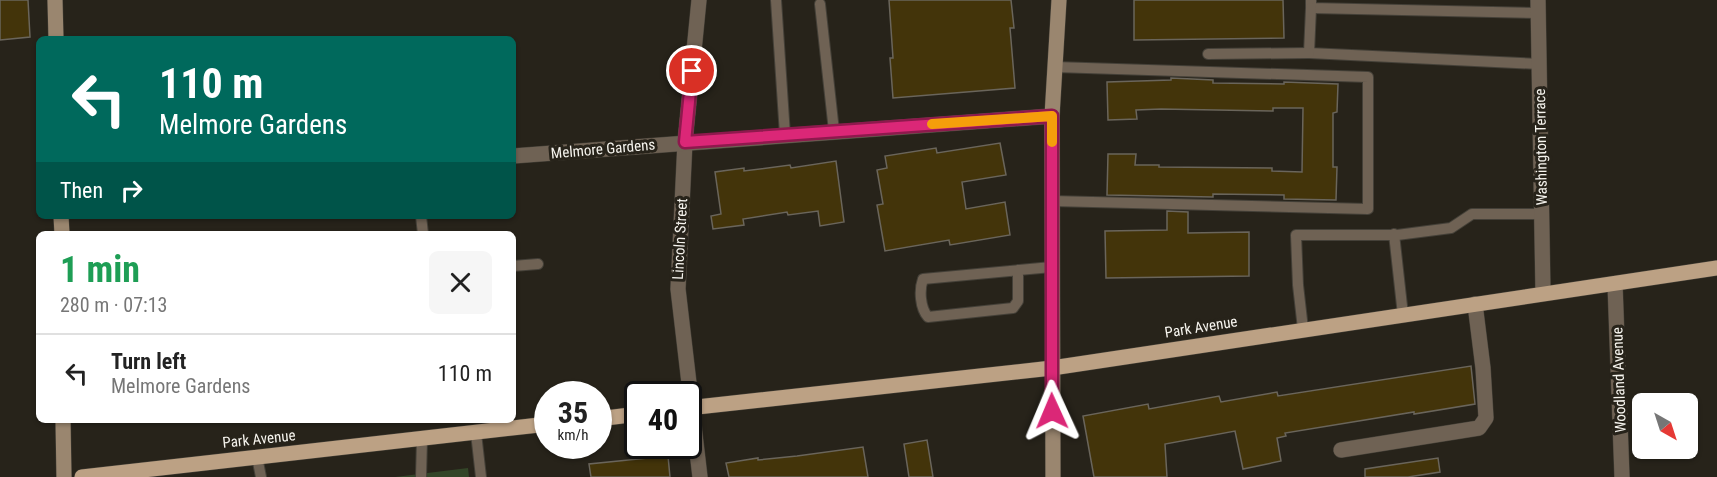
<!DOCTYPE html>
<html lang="en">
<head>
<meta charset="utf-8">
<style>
  :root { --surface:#fff; --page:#f6f6f6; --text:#222; --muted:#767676; --line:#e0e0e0 }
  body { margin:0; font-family:"Roboto Condensed",sans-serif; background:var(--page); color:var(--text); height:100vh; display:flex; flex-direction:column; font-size:22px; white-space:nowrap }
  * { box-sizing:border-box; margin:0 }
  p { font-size:20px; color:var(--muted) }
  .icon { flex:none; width:33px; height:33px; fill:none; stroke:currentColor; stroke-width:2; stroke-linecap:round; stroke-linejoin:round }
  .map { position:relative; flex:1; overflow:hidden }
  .sheet { position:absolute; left:36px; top:231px; width:480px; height:192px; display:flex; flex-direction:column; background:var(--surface); border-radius:9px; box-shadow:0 2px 4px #0004 }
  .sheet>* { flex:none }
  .guide { position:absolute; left:36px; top:36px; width:480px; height:183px; border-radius:9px; box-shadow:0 2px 4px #0004; background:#00695c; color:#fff; overflow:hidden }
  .needle { width:39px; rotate:141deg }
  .controls { position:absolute; left:1632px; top:393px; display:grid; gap:12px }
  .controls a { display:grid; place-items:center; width:66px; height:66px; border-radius:9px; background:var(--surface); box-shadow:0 2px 4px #0004; font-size:30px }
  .speed { position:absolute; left:534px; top:381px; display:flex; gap:12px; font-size:30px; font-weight:700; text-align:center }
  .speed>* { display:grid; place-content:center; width:78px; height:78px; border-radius:50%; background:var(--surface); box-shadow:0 2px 4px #0004; line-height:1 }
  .speed small { font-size:15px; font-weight:400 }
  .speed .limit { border:3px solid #111; border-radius:9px; background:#fff; color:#111 }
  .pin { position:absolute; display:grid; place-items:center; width:51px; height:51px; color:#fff; margin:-26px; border:3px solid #fff; border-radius:50%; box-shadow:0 2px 6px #0007 }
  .me { position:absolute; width:66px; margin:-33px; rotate:359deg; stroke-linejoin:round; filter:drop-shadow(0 0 4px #0008) }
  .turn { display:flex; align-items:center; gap:21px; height:126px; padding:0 24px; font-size:27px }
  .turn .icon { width:78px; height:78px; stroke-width:2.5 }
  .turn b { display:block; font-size:42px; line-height:51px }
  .then { display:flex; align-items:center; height:57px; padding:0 24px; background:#0003; gap:12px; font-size:22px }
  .round { display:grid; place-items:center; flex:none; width:63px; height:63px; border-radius:9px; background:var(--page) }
  .head { display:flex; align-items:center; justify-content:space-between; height:102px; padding:0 24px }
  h1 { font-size:36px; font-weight:700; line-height:45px; color:#1e9e55 }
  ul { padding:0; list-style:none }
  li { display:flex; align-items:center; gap:18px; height:78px; padding:0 24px; border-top:2px solid var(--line) }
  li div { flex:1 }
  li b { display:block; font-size:22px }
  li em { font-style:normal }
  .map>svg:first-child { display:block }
  .green { fill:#334528 }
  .building { fill:#43340a; stroke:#6a655b; stroke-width:1.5 }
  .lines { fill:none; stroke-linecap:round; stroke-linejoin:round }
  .lane-casing { stroke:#444038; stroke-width:12 }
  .street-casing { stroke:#444038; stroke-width:16 }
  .secondary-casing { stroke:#444038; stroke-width:16 }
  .primary-casing { stroke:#444038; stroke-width:16 }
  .lane { stroke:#6f6254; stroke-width:10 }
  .street { stroke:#6f6254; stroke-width:15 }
  .secondary { stroke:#9a866f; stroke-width:15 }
  .primary { stroke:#bca184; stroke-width:15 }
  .route-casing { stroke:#8e194d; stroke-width:15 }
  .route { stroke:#db2777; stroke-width:10 }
  .slow { stroke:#f59e0b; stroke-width:10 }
  .labels { text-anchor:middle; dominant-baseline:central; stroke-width:6; stroke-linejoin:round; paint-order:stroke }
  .street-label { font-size:15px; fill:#f6f4ee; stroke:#27231a }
</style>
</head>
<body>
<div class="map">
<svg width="1717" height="477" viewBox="0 0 1717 477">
  <rect width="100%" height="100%" fill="#27231a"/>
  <path class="green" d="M468,468L469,477H395Z"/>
  <g class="building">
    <path d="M0,0H28L30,37L0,40Z"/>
    <path d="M889,0H1011L1014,28H1010L1015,88L893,98L890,58H893Z"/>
    <path d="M1134,0H1283L1284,38L1134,40Z"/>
    <path d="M1171,78L1213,80V83L1284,84V82L1338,84L1337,112L1333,113V167H1337L1336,200L1284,199V195L1213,194V197L1107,195L1108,154H1136L1135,165H1159V167L1272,168V171L1302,172L1303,108H1273V111L1161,109L1136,110L1137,119L1108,120L1107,82L1171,80Z"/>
    <path d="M1000,143L1006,175L962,182L966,209L1005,202L1010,235L950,245L949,240L885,251L877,205L883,204L877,170L887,168L885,156L936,148L937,153Z"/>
    <path d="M836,161L844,222L820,226L818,211L788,215L787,212L743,219L744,225L713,229L711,216L721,214L715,172L744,168V171L790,165L791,168Z"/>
    <path d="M1167,211L1188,212V233L1249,232V276L1106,278L1105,231L1167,230Z"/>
    <path d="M1471,366L1475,404L1414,414V412L1285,433L1286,436L1277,438L1281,461L1243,469L1235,431L1165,444L1167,477H1094L1083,416L1148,404L1149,409L1219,396L1221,402L1277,392L1278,396Z"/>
    <path d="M927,440L933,477H909L904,444Z"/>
    <path d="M863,447L868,477H729L726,463L758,458V460L797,456Z"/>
    <path d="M668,456L670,477H591L589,464Z"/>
    <path d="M1438,458L1440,472L1408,477H1365V469Z"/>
  </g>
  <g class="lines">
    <g class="lane-casing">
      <g id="lane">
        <path d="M776,0L785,135"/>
        <path d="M1311,0V8L1538,13"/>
        <path d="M820,4L834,131"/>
        <path d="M1311,8L1309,53L1539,64"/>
        <path d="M1208,54L1309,53"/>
        <path d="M1052,201L1368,209V77L1055,67"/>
        <path d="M421,216L423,234"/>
        <path d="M1394,234L1403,315"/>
        <path d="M513,266L538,264"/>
        <path d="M1018,270V301L1013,308L928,317C920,308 919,290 923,279L1052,267"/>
        <path d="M1303,329L1298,285L1296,235H1397L1451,228L1472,214H1542"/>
        <path d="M476,433L481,477"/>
        <path d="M257,457L261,477"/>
        <path d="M421,477L422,439"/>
      </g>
    </g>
    <g class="street-casing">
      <g id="street">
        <path d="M699,0L685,142L678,289L700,477"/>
        <path d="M1538,0L1543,293"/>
        <path d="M513,156L1052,116"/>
        <path d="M1615,284L1622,477"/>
        <path d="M1341,450L1479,428L1486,418L1483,368L1475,304"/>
      </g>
    </g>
    <g class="secondary-casing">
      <g id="secondary">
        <path d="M55,0L56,39"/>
        <path d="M61,216L62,234"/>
        <path d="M63,420L64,477"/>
        <path d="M1053,477L1052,116L1059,0"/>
      </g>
    </g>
    <g class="primary-casing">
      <g id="primary">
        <path d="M688,408L1052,368L1717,268"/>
        <path d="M598,419L638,414"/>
        <path d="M82,477L548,424"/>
      </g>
    </g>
    <use href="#lane" class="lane"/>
    <use href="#street" class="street"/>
    <use href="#secondary" class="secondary"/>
    <use href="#primary" class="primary"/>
  </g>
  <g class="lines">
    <g class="route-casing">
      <path id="route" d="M692,71L685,142L1052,116V411"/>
    </g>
    <use href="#route" class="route"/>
    <path class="slow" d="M932,124L1052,116V142"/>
  </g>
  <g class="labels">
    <g class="street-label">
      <text transform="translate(1541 147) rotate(-91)">Washington Terrace</text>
      <text transform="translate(603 149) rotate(-5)">Melmore Gardens</text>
      <text transform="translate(680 239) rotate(-87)">Lincoln Street</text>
      <text transform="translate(1201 327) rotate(-9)">Park Avenue</text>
      <text transform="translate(1619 380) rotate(-92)">Woodland Avenue</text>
      <text transform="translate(259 439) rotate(-6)">Park Avenue</text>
    </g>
  </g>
</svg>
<div class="controls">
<a><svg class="needle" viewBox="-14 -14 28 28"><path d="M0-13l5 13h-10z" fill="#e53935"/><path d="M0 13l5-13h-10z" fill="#767676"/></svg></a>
</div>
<div class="speed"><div>35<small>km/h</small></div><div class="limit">40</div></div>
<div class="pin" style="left:692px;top:71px;background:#d93025"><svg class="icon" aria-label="arrive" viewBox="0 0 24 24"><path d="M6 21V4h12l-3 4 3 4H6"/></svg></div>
<svg class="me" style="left:1052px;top:411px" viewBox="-20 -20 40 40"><path d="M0-17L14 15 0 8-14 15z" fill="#db2777" stroke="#fff" stroke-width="4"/></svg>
<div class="guide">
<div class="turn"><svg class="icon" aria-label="left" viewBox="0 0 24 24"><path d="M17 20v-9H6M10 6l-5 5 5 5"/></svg><div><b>110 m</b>Melmore Gardens</div></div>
<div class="then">Then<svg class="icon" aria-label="right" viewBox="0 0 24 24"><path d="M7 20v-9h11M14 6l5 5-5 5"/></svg></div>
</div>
<section class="sheet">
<div class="head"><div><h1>1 min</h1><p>280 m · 07:13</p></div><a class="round"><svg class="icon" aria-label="close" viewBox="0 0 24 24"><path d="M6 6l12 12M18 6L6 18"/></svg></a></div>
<ul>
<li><svg class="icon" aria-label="left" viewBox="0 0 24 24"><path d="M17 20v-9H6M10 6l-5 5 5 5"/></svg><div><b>Turn left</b><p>Melmore Gardens</p></div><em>110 m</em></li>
</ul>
</section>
</div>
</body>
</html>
